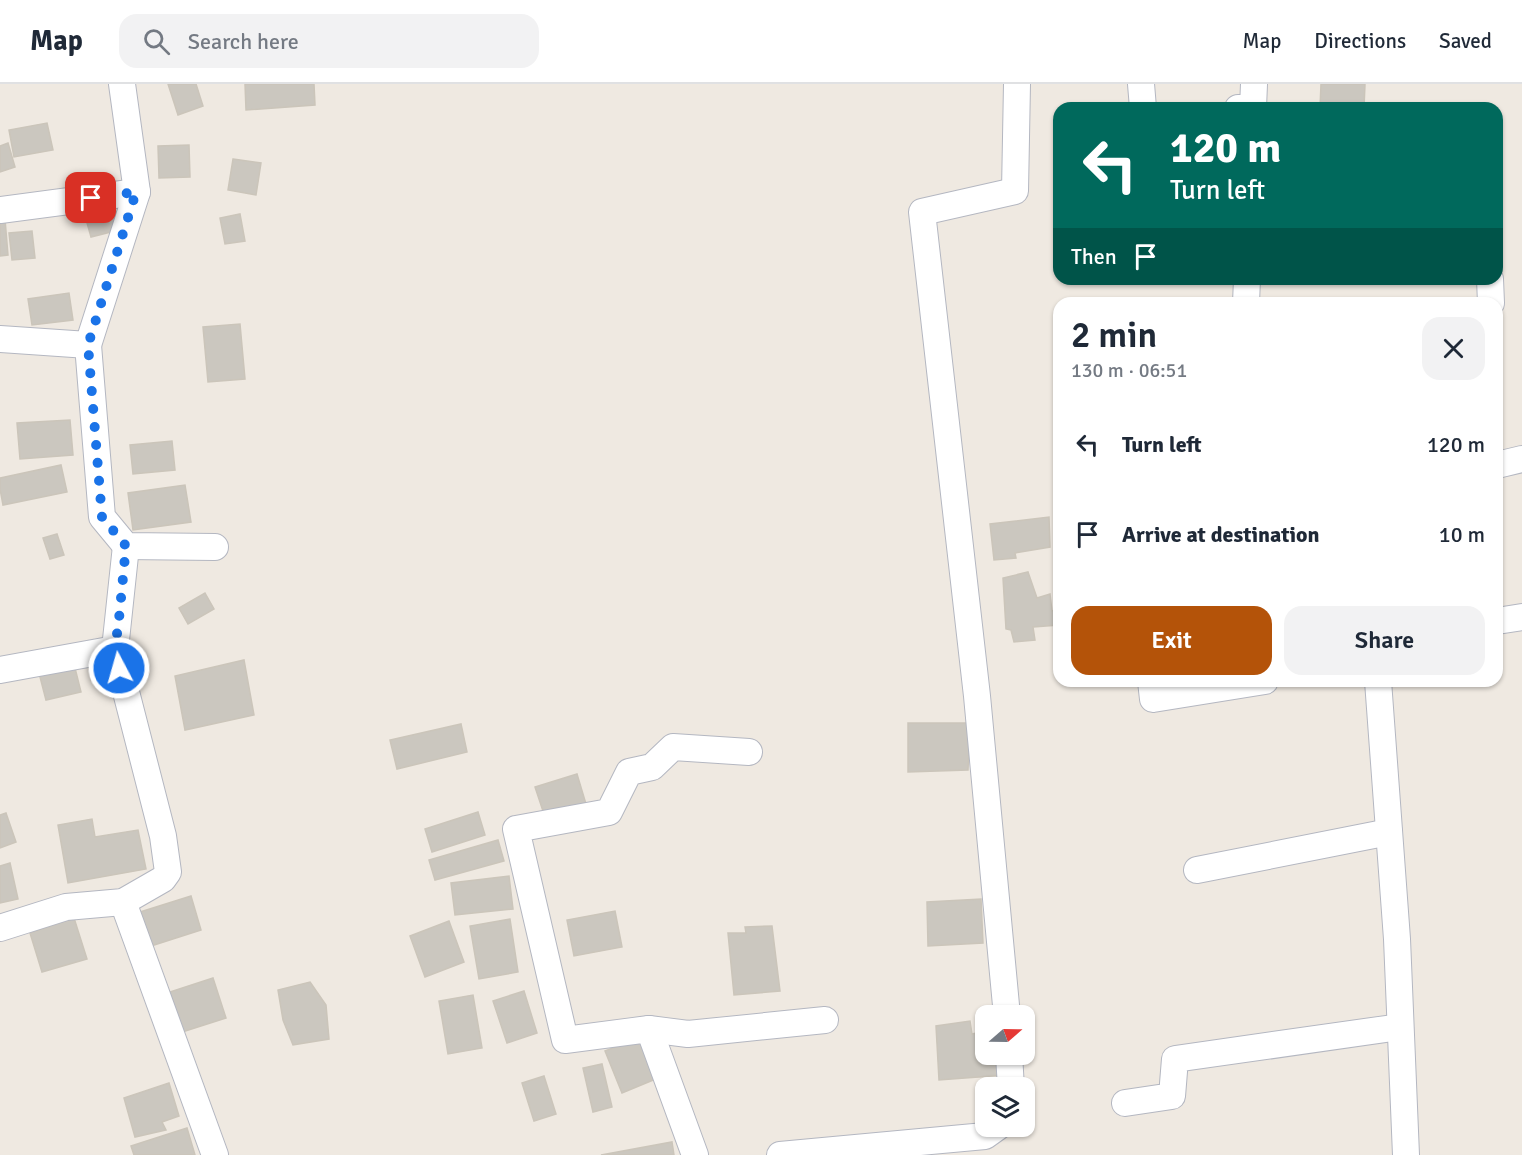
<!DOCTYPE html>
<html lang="en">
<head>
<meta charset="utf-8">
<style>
  :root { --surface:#fff; --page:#f2f2f3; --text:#1f2937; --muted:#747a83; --line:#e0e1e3; --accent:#b45309 }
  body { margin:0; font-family:Signika,sans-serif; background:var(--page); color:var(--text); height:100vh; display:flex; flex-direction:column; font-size:22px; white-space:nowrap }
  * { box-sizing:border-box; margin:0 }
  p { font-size:20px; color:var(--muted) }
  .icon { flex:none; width:33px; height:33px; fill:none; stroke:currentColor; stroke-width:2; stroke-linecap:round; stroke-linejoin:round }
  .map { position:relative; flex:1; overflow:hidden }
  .details { position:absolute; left:1053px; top:213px; width:450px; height:390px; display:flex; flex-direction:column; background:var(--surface); border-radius:18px; box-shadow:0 2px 4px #0004 }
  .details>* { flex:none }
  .banner { position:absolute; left:1053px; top:18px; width:450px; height:183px; border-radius:18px; box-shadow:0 2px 4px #0004; background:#00695c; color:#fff; overflow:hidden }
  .needle { width:39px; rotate:70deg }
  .tools { position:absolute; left:975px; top:921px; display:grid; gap:12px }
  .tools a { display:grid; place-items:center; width:60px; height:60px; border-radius:12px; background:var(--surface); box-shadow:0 2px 4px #0004; font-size:30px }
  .pin { position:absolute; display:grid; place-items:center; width:51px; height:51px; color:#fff; margin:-26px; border-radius:12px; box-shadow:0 3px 9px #0006 }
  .me { position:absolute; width:66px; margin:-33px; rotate:354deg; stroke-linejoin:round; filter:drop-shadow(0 0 4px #0008) }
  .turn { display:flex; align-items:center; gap:21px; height:126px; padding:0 18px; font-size:27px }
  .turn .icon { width:78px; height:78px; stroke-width:2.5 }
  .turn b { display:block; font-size:42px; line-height:51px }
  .then { display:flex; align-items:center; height:57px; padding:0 18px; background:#0003; gap:12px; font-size:22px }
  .round { display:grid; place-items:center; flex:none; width:63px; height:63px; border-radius:18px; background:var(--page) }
  .summary { display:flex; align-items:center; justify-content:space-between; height:102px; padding:0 18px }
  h1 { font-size:36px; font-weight:600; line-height:45px }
  .action { display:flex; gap:12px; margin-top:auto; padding:12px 18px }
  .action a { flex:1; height:69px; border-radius:18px; background:var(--accent); color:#fff; font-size:24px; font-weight:600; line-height:69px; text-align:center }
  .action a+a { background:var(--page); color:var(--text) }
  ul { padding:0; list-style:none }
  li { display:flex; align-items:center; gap:18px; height:90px; padding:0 18px }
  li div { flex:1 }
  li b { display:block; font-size:22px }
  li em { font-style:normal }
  header { display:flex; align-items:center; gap:36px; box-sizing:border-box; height:84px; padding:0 30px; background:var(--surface); border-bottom:2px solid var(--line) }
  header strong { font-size:28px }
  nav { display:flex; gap:33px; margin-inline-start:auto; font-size:21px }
  .search { width:420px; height:54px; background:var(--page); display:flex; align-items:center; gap:15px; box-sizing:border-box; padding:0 21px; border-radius:18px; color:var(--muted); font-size:22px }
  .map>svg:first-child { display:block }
  .building { fill:#cbc7bf; stroke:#cbc5ba; stroke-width:1.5 }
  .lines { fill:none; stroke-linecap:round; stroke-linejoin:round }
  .minor-casing { stroke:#b4b7c1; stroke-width:28 }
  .minor { stroke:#fff; stroke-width:26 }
  .route { stroke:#1a73e8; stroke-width:10; stroke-dasharray:0 18 }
</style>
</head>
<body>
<header>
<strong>Map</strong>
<div class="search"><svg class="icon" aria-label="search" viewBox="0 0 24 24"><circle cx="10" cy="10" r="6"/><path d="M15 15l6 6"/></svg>Search here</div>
<nav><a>Map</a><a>Directions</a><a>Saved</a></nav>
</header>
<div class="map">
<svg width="1522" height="1071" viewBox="0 0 1522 1071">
  <rect width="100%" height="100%" fill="#efe9e1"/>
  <g class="building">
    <path d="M168,0H196L203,22L178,31Z"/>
    <path d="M245,0H314L315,21L246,26Z"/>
    <path d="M1321,0H1365L1364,24H1320Z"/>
    <path d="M47,39L53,66L14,73L9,46Z"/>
    <path d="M8,59L15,83L0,88V62Z"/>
    <path d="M189,61L190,93L159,94L158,62Z"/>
    <path d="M233,75L261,79L256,111L228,106Z"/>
    <path d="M113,121L119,146L91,153L84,128Z"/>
    <path d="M240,130L245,157L225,160L220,134Z"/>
    <path d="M5,135L8,171L0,172V136Z"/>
    <path d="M32,147L35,174L12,176L9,149Z"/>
    <path d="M69,209L73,236L32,241L28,215Z"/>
    <path d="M240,240L245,295L208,298L203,243Z"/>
    <path d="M70,336L73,371L20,375L17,339Z"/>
    <path d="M172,357L175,386L133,390L130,361Z"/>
    <path d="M61,381L67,408L3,421L0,405V394Z"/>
    <path d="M185,401L191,438L133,446L128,409Z"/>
    <path d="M1049,433L1050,463L1015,469L1016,474L994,476L990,440Z"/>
    <path d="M57,450L64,471L50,475L43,454Z"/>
    <path d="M1028,488L1037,514L1050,510L1052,527L1059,526V541L1033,543L1035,556L1014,558L1011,546L1006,545L1003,494Z"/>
    <path d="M205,509L214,525L188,540L179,524Z"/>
    <path d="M244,576L254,631L185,646L175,592Z"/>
    <path d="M74,580L81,608L46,616L39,589Z"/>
    <path d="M908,639H970L968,686L908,688Z"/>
    <path d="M461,640L467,668L397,685L390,656Z"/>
    <path d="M577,690L586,720L545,733L535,703Z"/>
    <path d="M478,728L485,751L432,768L425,745Z"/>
    <path d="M6,729L16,758L0,764V731Z"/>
    <path d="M92,735L95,753L138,746L146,785L68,799L58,741Z"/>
    <path d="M498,756L504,777L435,796L429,776Z"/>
    <path d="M10,779L18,815L0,819V782Z"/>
    <path d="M509,792L513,825L455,831L451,799Z"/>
    <path d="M191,812L201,846L151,862L140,828Z"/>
    <path d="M981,815L983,859L928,862L927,818Z"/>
    <path d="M615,827L622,863L574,872L567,836Z"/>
    <path d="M74,834L87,875L42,888L30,849Z"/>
    <path d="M510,835L518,888L479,895L470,842Z"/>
    <path d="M449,837L464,878L425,893L410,852Z"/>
    <path d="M772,842L780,907L734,911L728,849H746L745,843Z"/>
    <path d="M213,894L226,934L179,949L167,909Z"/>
    <path d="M310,898L326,921L329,955L293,961L283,936L278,906Z"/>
    <path d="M524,907L537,949L507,959L493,917Z"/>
    <path d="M473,911L482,964L448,970L439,917Z"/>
    <path d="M970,937L972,950L986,947V970H1003L1005,991L939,996L936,942Z"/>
    <path d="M642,953L658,994L622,1009L605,967Z"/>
    <path d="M602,980L612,1023L593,1028L583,984Z"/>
    <path d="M544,992L556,1030L534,1037L522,999Z"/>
    <path d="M169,999L179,1032L162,1038L166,1046L135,1053L124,1014Z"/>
    <path d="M187,1044L195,1071H134L131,1062Z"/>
    <path d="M672,1058L674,1071H601Z"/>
  </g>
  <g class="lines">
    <g class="minor-casing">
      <g id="minor">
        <path d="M1141,0L1143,24"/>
        <path d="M1238,24H1253L1254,0"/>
        <path d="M0,126L137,108"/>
        <path d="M1490,195L1491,219"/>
        <path d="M1246,219L1247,195"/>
        <path d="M0,255L88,261L102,433L126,462L215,463"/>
        <path d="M88,261L137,108L122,0"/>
        <path d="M1497,381L1522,375"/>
        <path d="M1497,537L1522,533"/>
        <path d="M0,586L115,565"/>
        <path d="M1151,597L1153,615L1265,597"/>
        <path d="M1378,597L1397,855L1406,1071"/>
        <path d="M1197,786L1389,748"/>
        <path d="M123,818L215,1071"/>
        <path d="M0,844L66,823L123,818L163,795L168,788L163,752L115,565L126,462"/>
        <path d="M1007,932L977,612L922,128L1015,107L1017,0"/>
        <path d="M649,945L688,950L825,936"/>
        <path d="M1009,970L1011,1004"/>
        <path d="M1125,1019L1172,1012L1175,975L1400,943"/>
        <path d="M695,1071L649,945L565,956L516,745L609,728L629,688L652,683L673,663L749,668"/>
        <path d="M780,1071L985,1052L999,1042"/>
      </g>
    </g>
    <use href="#minor" class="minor"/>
  </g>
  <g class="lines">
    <path class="route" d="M91,114L136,108L88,261L102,433L126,462L119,535L115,565L119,584"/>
  </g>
</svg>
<div class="tools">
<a><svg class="needle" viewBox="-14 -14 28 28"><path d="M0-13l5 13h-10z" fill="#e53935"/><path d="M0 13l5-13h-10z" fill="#747a83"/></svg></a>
<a><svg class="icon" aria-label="layers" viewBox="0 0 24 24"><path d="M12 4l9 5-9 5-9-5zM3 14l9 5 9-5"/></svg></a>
</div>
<div class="pin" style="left:91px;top:114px;background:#d93025"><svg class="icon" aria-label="arrive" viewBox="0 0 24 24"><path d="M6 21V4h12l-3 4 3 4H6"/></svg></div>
<svg class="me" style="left:119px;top:584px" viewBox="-20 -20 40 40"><circle r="17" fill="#1a73e8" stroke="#fff" stroke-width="3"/><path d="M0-11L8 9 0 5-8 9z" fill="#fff"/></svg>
<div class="banner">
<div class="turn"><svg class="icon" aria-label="left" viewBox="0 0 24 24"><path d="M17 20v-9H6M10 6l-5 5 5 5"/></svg><div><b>120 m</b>Turn left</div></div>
<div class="then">Then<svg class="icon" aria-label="arrive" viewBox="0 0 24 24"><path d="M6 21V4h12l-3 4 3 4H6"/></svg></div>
</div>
<section class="details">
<div class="summary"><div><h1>2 min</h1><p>130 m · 06:51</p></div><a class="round"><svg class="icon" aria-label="close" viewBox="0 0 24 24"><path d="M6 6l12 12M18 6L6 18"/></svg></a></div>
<ul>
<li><svg class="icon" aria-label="left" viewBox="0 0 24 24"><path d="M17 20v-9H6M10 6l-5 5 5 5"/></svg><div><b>Turn left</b></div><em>120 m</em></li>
<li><svg class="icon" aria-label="arrive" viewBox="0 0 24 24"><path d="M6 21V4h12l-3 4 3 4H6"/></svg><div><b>Arrive at destination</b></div><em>10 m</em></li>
</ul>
<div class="action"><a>Exit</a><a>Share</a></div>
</section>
</div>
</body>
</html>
